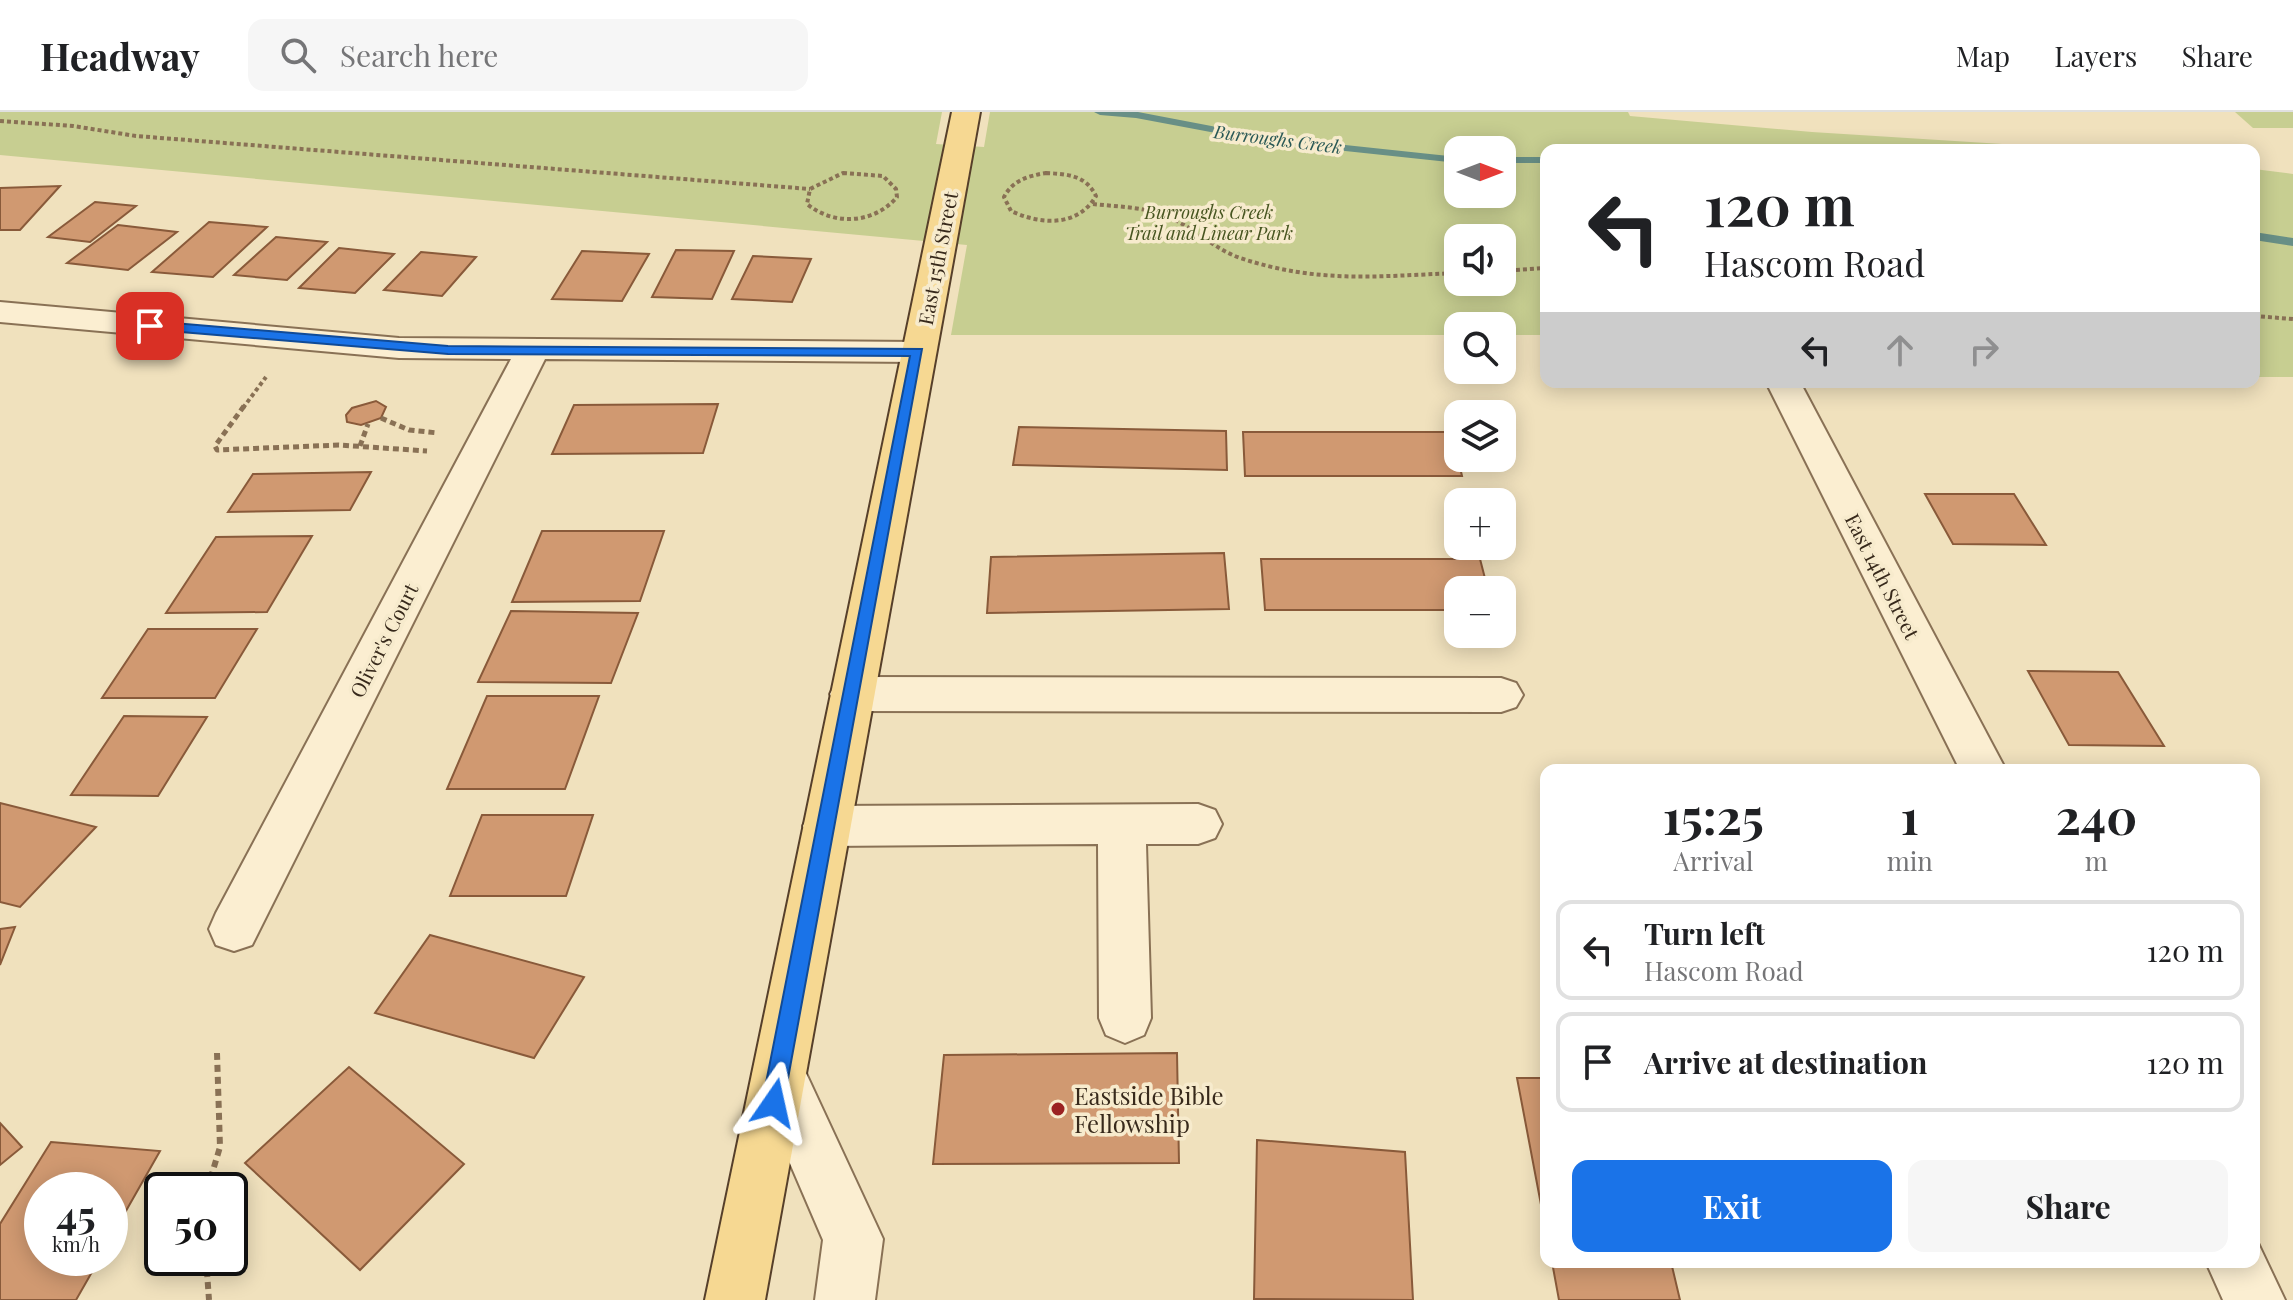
<!DOCTYPE html>
<html lang="en">
<head>
<meta charset="utf-8">
<style>
  :root { --surface:#fff; --page:#f6f6f6; --text:#202124; --muted:#757577; --line:#e0e0e0; --accent:#1a73e8 }
  body { margin:0; font-family:"Playfair Display",serif; background:var(--page); color:var(--text); height:100vh; display:flex; flex-direction:column; font-size:30px; white-space:nowrap }
  * { box-sizing:border-box; margin:0 }
  p { font-size:26px; color:var(--muted) }
  .icon { flex:none; width:44px; height:44px; fill:none; stroke:currentColor; stroke-width:2; stroke-linecap:round; stroke-linejoin:round }
  .map { position:relative; flex:1; overflow:hidden }
  .side { position:absolute; left:1540px; top:652px; width:720px; height:504px; display:flex; flex-direction:column; background:var(--surface); border-radius:16px; box-shadow:0 4px 20px #0003 }
  .side>* { flex:none }
  .top-card { position:absolute; left:1540px; top:32px; width:720px; height:244px; border-radius:16px; box-shadow:0 4px 20px #0003; background:#fff; color:var(--text); overflow:hidden }
  .needle { width:52px; rotate:90deg }
  .tools { position:absolute; left:1444px; top:24px; display:grid; gap:16px }
  .tools a { display:grid; place-items:center; width:72px; height:72px; border-radius:16px; background:var(--surface); box-shadow:0 4px 20px #0003; font-size:40px }
  .speed { position:absolute; left:24px; top:1060px; display:flex; gap:16px; font-size:40px; font-weight:700; text-align:center }
  .speed>* { display:grid; place-content:center; width:104px; height:104px; border-radius:50%; background:var(--surface); box-shadow:0 4px 20px #0003; line-height:1 }
  .speed small { font-size:20px; font-weight:400 }
  .speed .limit { border:4px solid #111; border-radius:12px; background:#fff; color:#111 }
  .pin { position:absolute; display:grid; place-items:center; width:68px; height:68px; color:#fff; margin:-34px; border-radius:16px; box-shadow:0 4px 12px #0006 }
  .me { position:absolute; width:88px; margin:-44px; rotate:11deg; stroke-linejoin:round; filter:drop-shadow(0 0 6px #0008) }
  .turn { display:flex; align-items:center; gap:28px; height:168px; padding:0 32px; font-size:36px }
  .turn .icon { width:104px; height:104px; stroke-width:2.5 }
  .turn b { display:block; font-size:56px; line-height:68px }
  .lanes { display:flex; align-items:center; height:76px; padding:0 32px; background:#0003; justify-content:center; gap:40px; direction:ltr }
  .lanes .off { opacity:.35 }
  .eta { display:flex; justify-content:space-evenly; align-items:center; height:136px; text-align:center }
  .eta b { font-size:48px; font-weight:700; line-height:56px }
  .action { display:flex; gap:16px; margin-top:auto; padding:16px 32px }
  .action a { flex:1; height:92px; border-radius:16px; background:var(--accent); color:#fff; font-size:32px; font-weight:700; line-height:92px; text-align:center }
  .action a+a { background:var(--page); color:var(--text) }
  ul { padding:0; list-style:none }
  li { display:flex; align-items:center; gap:24px; height:100px; margin:0 16px 12px; padding:0 16px; border:4px solid var(--line); border-radius:16px }
  li div { flex:1 }
  li b { display:block; font-size:30px }
  li em { font-style:normal }
  header { display:flex; align-items:center; gap:48px; box-sizing:border-box; height:112px; padding:0 40px; background:var(--surface); border-bottom:2px solid var(--line) }
  header strong { font-size:38px }
  nav { display:flex; gap:44px; margin-inline-start:auto; font-size:28px }
  .search { width:560px; height:72px; background:var(--page); display:flex; align-items:center; gap:20px; box-sizing:border-box; padding:0 28px; border-radius:16px; color:var(--muted); font-size:30px }
  .map>svg:first-child { display:block }
  .green { fill:#c7ce91; fill-rule:evenodd }
  .lines { fill:none; stroke-linecap:round; stroke-linejoin:round }
  .stream { fill:#688f86; fill-rule:evenodd }
  .building { fill:#d09971; stroke:#895a3a; stroke-width:2 }
  .minor-casing { stroke:#897155; stroke-width:4 }
  .major-casing { stroke:#563f2a; stroke-width:4 }
  .path-far2 { stroke:#897155; stroke-width:4; stroke-dasharray:4 3; stroke-linecap:butt }
  .path-far1 { stroke:#897155; stroke-width:5; stroke-dasharray:6 4; stroke-linecap:butt }
  .path { stroke:#897155; stroke-width:6; stroke-dasharray:7 5; stroke-linecap:butt }
  .minor { fill:#fbeed1; fill-rule:evenodd }
  .major { fill:#f6d892; fill-rule:evenodd }
  .route { fill:#1a73e8; stroke:#114b97; stroke-width:2 }
  .poi-dot { fill:#9b2222; stroke:#f7ebcd; stroke-width:3 }
  .labels { text-anchor:middle; dominant-baseline:central; stroke-width:7; stroke-linejoin:round; paint-order:stroke }
  .far-water-label { font-size:18px; font-style:italic; fill:#295855; stroke:#f7ebcd }
  .far-park-label { font-size:18px; font-style:italic; fill:#475520; stroke:#f7ebcd }
  .street-label { font-size:20px; fill:#37291b; stroke:#f7ebcd }
  .near-poi-label { font-size:24px; fill:#37291b; stroke:#f7ebcd; text-anchor:start }
</style>
</head>
<body>
<header>
<strong>Headway</strong>
<div class="search"><svg class="icon" aria-label="search" viewBox="0 0 24 24"><circle cx="10" cy="10" r="6"/><path d="M15 15l6 6"/></svg>Search here</div>
<nav><a>Map</a><a>Layers</a><a>Share</a></nav>
</header>
<div class="map">
<svg width="2293" height="1188" viewBox="0 0 2293 1188">
  <rect width="100%" height="100%" fill="#f0e1bd"/>
  <g class="green">
    <path d="M0,0H942L936,32L984,35L990,0H1628L1630,4L1812,20L2097,38H1546V223H1502V214H1458V223H951L967,133L0,43ZM1458,38H1502V82H1458ZM1458,126H1502V170H1458Z"/>
    <path d="M2235,0H2293V16H2253Z"/>
    <path d="M2254,57L2293,62V265H2254Z"/>
  </g>
  <g class="lines">
    <g class="stream">
      <path d="M1094,0H1138L1269,25L1458,45V51L1269,31L1136,6L1100,3Z"/>
      <rect x="1502" y="45" width="44" height="6"/>
      <path d="M2254,120L2293,126V134L2254,128Z"/>
    </g>
  </g>
  <g class="building">
    <path d="M60,74L20,118H0V76Z"/>
    <path d="M95,90L136,94L90,130L48,125Z"/>
    <path d="M209,110L267,115L213,165L152,160Z"/>
    <path d="M118,113L177,120L128,158L67,151Z"/>
    <path d="M276,125L327,130L287,168L234,163Z"/>
    <path d="M339,136L394,142L355,181L299,176Z"/>
    <path d="M676,138L734,139L712,187L652,185Z"/>
    <path d="M582,139L649,142L622,189L552,187Z"/>
    <path d="M421,140L476,145L442,184L384,178Z"/>
    <path d="M753,144L811,147L792,190L732,187Z"/>
    <path d="M376,289L386,295L381,306L361,313L347,310L346,303L352,296Z"/>
    <path d="M718,292L703,341L552,342L574,293Z"/>
    <path d="M1019,315L1226,319L1227,358L1013,353Z"/>
    <path d="M1243,320H1452L1462,364H1245Z"/>
    <path d="M371,360L350,398L228,400L253,362Z"/>
    <path d="M1925,382H2014L2046,433L1953,432Z"/>
    <path d="M542,419H664L640,489L512,490Z"/>
    <path d="M312,424L267,500L166,501L216,425Z"/>
    <path d="M1224,441L1229,497L987,501L991,445Z"/>
    <path d="M1261,447H1480L1488,478H1458V498H1265Z"/>
    <path d="M511,499L638,501L611,571L478,570Z"/>
    <path d="M148,517H257L215,586H102Z"/>
    <path d="M2028,559L2118,560L2164,634L2069,633Z"/>
    <path d="M487,584H599L565,677H447Z"/>
    <path d="M124,604L207,605L158,684L71,683Z"/>
    <path d="M0,691L96,715L20,795L0,790Z"/>
    <path d="M482,703H593L566,784H450Z"/>
    <path d="M15,815L0,853V817Z"/>
    <path d="M430,823L584,865L534,946L375,901Z"/>
    <path d="M1177,941L1179,1051L933,1052L944,943Z"/>
    <path d="M349,955L464,1052L360,1158L245,1051Z"/>
    <path d="M1517,966H1546V1119Z"/>
    <path d="M0,1011L22,1035L0,1053Z"/>
    <path d="M1257,1028L1405,1040L1413,1188L1254,1187Z"/>
    <path d="M51,1030L160,1039L110,1127V1078H42V1146H100L76,1188H0V1112Z"/>
    <path d="M1552,1150H1671L1680,1188H1559Z"/>
  </g>
  <g class="lines">
    <g class="minor-casing">
      <g id="minor">
        <path d="M0,190L399,226L917,230L929,233L934,240L929,247L917,250L545,247L252,833L234,839L216,833L209,817L216,801L511,247L399,246L0,210Z"/>
        <path d="M1766,270H1800L2006,658H1960Z"/>
        <path d="M852,565L1501,566L1516,571L1523,583L1516,595L1501,600L852,599L837,594L830,582L837,570Z"/>
        <path d="M1198,692L1215,698L1222,712L1215,726L1198,732H1146L1151,906L1144,923L1125,931L1106,923L1099,906L1098,732L827,734L810,728L803,714L810,700L827,694Z"/>
        <path d="M779,937L798,944L883,1127L875,1188H815L823,1128L752,963L760,944Z"/>
        <path d="M2254,1128L2257,1129L2285,1188H2223L2206,1150H2254Z"/>
      </g>
    </g>
    <g class="major-casing">
      <path id="major" d="M952,0H980L765,1188H705Z"/>
    </g>
    <g class="path-far2">
      <path d="M0,9L73,14L136,24L810,77"/>
      <path d="M843,61L883,64L896,77L897,85C874,112 834,114 807,92L810,77Z"/>
      <path d="M1046,61C1067,62 1086,63 1096,84C1078,115 1041,113 1011,99L1004,85C1013,68 1028,64 1046,61Z"/>
      <path d="M1093,92C1121,95 1152,95 1177,109C1198,120 1217,138 1240,146C1319,172 1377,164 1458,161"/>
      <path d="M1502,159L1546,156"/>
      <path d="M2254,204L2293,207"/>
      <path d="M243,296L266,265"/>
    </g>
    <g class="path-far1">
      <path d="M244,294L215,334L217,338L339,333L427,339"/>
      <path d="M381,306L409,318L438,321"/>
      <path d="M360,334L368,312"/>
    </g>
    <g class="path">
      <path d="M207,1078L220,1035L217,941"/>
      <path d="M206,1146L209,1188"/>
    </g>
    <use href="#minor" class="minor"/>
    <use href="#major" class="major"/>
  </g>
  <path class="route" d="M150,209L448,234L922,237L782,999L774,1003L766,999L762,991L910,244L448,242L145,217L143,214Z"/>
  <circle class="poi-dot" cx="1058" cy="997" r="8"/>
  <g class="labels">
    <g class="far-water-label">
      <text transform="translate(1278 27) rotate(7)">Burroughs Creek</text>
    </g>
    <g class="far-park-label">
      <text x="1209" y="100">Burroughs Creek<tspan x="1209" dy="21">Trail and Linear Park</tspan></text>
    </g>
    <g class="street-label">
      <text transform="translate(937 146) rotate(-79)">East 15th Street</text>
      <text transform="translate(1883 464) rotate(63)">East 14th Street</text>
      <text transform="translate(383 528) rotate(-63)">Oliver's Court</text>
    </g>
    <g class="near-poi-label">
      <text x="1074" y="983">Eastside Bible<tspan x="1074" dy="28">Fellowship</tspan></text>
    </g>
  </g>
</svg>
<div class="tools">
<a><svg class="needle" viewBox="-14 -14 28 28"><path d="M0-13l5 13h-10z" fill="#e53935"/><path d="M0 13l5-13h-10z" fill="#757577"/></svg></a>
<a><svg class="icon" aria-label="sound" viewBox="0 0 24 24"><path d="M4 9h4l5-4v14l-5-4H4zM17 9q2 3 0 6"/></svg></a>
<a><svg class="icon" aria-label="search" viewBox="0 0 24 24"><circle cx="10" cy="10" r="6"/><path d="M15 15l6 6"/></svg></a>
<a><svg class="icon" aria-label="layers" viewBox="0 0 24 24"><path d="M12 4l9 5-9 5-9-5zM3 14l9 5 9-5"/></svg></a>
<a>+</a>
<a>−</a>
</div>
<div class="speed"><div>45<small>km/h</small></div><div class="limit">50</div></div>
<div class="pin" style="left:150px;top:214px;background:#d93025"><svg class="icon" aria-label="arrive" viewBox="0 0 24 24"><path d="M6 21V4h12l-3 4 3 4H6"/></svg></div>
<svg class="me" style="left:774px;top:991px" viewBox="-20 -20 40 40"><path d="M0-17L14 15 0 8-14 15z" fill="#1a73e8" stroke="#fff" stroke-width="4"/></svg>
<div class="top-card">
<div class="turn"><svg class="icon" aria-label="left" viewBox="0 0 24 24"><path d="M17 20v-9H6M10 6l-5 5 5 5"/></svg><div><b>120 m</b>Hascom Road</div></div>
<div class="lanes"><svg class="icon" aria-label="left" viewBox="0 0 24 24"><path d="M17 20v-9H6M10 6l-5 5 5 5"/></svg><svg class="icon off" aria-label="ahead" viewBox="0 0 24 24"><path d="M12 20V5M6 11l6-6 6 6"/></svg><svg class="icon off" aria-label="right" viewBox="0 0 24 24"><path d="M7 20v-9h11M14 6l5 5-5 5"/></svg></div>
</div>
<section class="side">
<div class="eta">
<div><b>15:25</b><p>Arrival</p></div>
<div><b>1</b><p>min</p></div>
<div><b>240</b><p>m</p></div>
</div>
<ul>
<li><svg class="icon" aria-label="left" viewBox="0 0 24 24"><path d="M17 20v-9H6M10 6l-5 5 5 5"/></svg><div><b>Turn left</b><p>Hascom Road</p></div><em>120 m</em></li>
<li><svg class="icon" aria-label="arrive" viewBox="0 0 24 24"><path d="M6 21V4h12l-3 4 3 4H6"/></svg><div><b>Arrive at destination</b></div><em>120 m</em></li>
</ul>
<div class="action"><a>Exit</a><a>Share</a></div>
</section>
</div>
</body>
</html>
